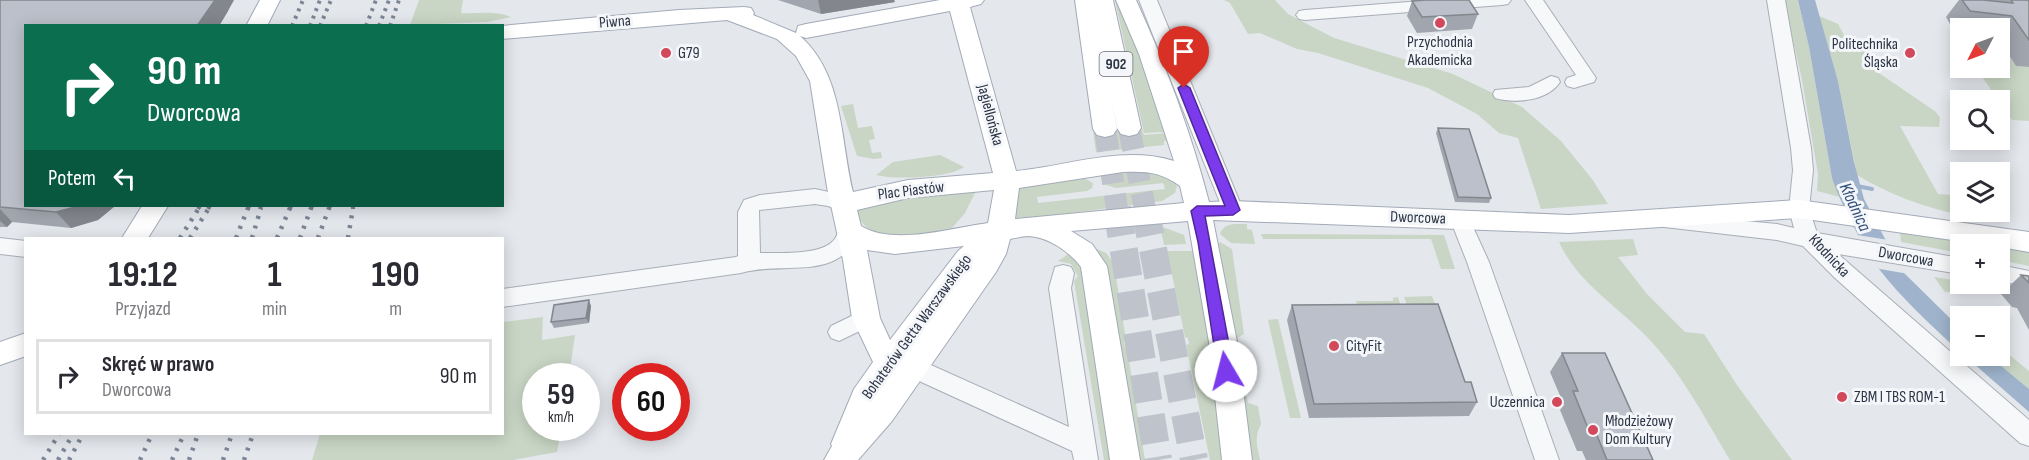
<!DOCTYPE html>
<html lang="pl">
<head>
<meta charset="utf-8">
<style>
  :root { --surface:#fff; --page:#f7f7f7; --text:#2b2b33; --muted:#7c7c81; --line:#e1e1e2 }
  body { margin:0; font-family:"Sofia Sans Condensed",sans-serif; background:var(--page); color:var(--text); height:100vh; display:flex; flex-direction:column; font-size:22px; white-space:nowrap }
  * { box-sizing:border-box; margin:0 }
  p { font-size:20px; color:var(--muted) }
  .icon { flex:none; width:33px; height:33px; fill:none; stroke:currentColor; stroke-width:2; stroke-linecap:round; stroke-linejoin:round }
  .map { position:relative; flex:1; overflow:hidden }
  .sheet { position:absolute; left:24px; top:237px; width:480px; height:198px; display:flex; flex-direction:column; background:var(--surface); border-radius:0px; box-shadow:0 3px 15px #0003 }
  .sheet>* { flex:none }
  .banner { position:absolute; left:24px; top:24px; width:480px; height:183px; border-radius:0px; box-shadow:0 3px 15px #0003; background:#0b6e4f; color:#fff; overflow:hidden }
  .needle { width:39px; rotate:228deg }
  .controls { position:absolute; left:1950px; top:18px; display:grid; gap:12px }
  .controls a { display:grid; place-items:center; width:60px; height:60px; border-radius:0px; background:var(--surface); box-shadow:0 3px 15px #0003; font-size:30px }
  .speed { position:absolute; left:522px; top:363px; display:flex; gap:12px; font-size:30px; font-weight:700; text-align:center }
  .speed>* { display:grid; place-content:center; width:78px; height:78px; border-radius:50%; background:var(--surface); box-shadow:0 3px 15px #0003; line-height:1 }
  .speed small { font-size:15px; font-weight:400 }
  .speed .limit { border:9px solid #d22; background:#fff; color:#111 }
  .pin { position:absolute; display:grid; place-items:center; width:51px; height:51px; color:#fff; margin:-62px -26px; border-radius:50% 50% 50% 0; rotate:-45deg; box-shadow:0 0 6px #0007 }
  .pin .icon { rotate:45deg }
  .me { position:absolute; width:66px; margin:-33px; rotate:352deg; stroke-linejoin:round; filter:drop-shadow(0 0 4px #0008) }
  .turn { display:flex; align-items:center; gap:21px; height:126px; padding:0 24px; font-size:27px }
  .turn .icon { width:78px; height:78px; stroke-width:2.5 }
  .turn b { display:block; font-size:42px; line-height:51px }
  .then { display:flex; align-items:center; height:57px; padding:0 24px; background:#0003; gap:12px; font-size:22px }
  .eta { display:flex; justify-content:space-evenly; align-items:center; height:102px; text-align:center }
  .eta b { font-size:36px; font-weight:700; line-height:42px }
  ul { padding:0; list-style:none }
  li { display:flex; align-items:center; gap:18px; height:75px; margin:0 12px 9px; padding:0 12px; border:3px solid var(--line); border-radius:0px }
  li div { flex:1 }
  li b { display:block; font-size:22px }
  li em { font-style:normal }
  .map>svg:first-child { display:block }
  .green { fill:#c9d6c5 }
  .water { fill:#9fb4cc }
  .pier { fill:#e4e7ec }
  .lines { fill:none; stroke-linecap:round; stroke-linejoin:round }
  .stream { stroke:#9fb4cc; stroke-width:4 }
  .major-tunnel-far1 { stroke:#bfc3cb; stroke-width:22; stroke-dasharray:22 11; stroke-linecap:butt }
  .major-tunnel { stroke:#bfc3cb; stroke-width:28; stroke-dasharray:28 14; stroke-linecap:butt }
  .minor-casing { stroke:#a9aeb7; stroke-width:2 }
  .major-casing { stroke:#a3abb8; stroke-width:2 }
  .minor { fill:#f7f8fa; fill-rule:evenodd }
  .major { fill:#fff; fill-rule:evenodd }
  .rail-far1 { stroke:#7d8696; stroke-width:4; stroke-dasharray:3 5; stroke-linecap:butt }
  .rail { stroke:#7d8696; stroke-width:4.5; stroke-dasharray:3 7; stroke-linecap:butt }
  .wall { fill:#a1a5ae }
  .shaded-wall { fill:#83868d }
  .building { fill:#bbc0ca; stroke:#83868d; stroke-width:1.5 }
  .route { fill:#7c3aed; stroke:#51269a; stroke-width:1.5 }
  .poi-dot { fill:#d1495b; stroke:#f4f6f9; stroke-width:2 }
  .labels { text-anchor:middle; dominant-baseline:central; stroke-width:6; stroke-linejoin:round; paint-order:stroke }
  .shield { fill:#f4f6f9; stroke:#676e7b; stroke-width:1.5 }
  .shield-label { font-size:15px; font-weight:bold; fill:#2b3445 }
  .street-label { font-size:16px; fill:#2b3445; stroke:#f4f6f9 }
  .poi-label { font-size:16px; fill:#2b3445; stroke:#f4f6f9; text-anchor:start }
  .water-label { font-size:18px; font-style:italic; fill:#34527a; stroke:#f4f6f9 }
</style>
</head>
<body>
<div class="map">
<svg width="2029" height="460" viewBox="0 0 2029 460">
  <rect width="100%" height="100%" fill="#e4e7ec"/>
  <g class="green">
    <path d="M419,0H463L461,13C478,14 495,10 511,17L487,22L410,25Z"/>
    <path d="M1115,0H1121L1165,132L1144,133Z"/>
    <path d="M1224,0H1275L1288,14L1334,38L1453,74L1522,107L1561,141L1592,179L1608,204L1541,209L1518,138L1499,133L1477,114L1428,88L1318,53L1297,49L1260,33L1248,34L1230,3Z"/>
    <path d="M1784,0H1798L1809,47L1832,178L1840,197L1817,191L1818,174L1802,80Z"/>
    <path d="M1819,16L1838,24L1845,37L1866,52L1879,73L1936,112L1940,118L1939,127L1900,126L1938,194L1950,195L1961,215C1923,207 1890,195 1857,175L1838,81Z"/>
    <path d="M2000,41L2016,66L2029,67V121L2012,120L1976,68H2000Z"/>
    <path d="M853,104L858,128L872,126L875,139L869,140L872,153L881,152L882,158L874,159L857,156L841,106Z"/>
    <path d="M1142,128L1144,135L1169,133L1171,140L1164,141V145L1096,152L1093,130Z"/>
    <path d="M940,155L964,167C949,178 894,180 876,175L893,162Z"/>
    <path d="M1129,172C1145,172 1167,171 1177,186L1175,193L1162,201L1018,220L1015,218L1019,187L1084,178L1093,183L1092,188L1087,191L1037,197L1038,203L1165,189L1163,183L1116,188L1103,184L1102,179L1105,176Z"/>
    <path d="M977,189L965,213L952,228C926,232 865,249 857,211L864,202Z"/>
    <path d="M1247,224V229L1252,230L1255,244L1231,243L1220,234C1224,222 1236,224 1247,224Z"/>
    <path d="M1160,226L1184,235L1186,244L1164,245Z"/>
    <path d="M1900,232L1986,244H1960V253L1901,242Z"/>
    <path d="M1261,234L1444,235L1455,269H1441L1431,239H1263Z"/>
    <path d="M1633,239L1638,255L1618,257L1647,294L1685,332L1704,334L1737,385L1792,460H1730C1704,417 1681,371 1645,335C1616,305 1577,282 1559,242Z"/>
    <path d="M1082,242L1106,253L1114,264L1126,340L1124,341L1125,347L1127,348L1145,460H1133Z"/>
    <path d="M1220,242L1232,249L1244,334L1236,339L1248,403L1258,406L1261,424C1254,438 1257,445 1260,460H1246L1218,244Z"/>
    <path d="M2000,247L2029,251V266L2000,260Z"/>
    <path d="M1073,251L1081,259L1118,460H1104L1074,281L1078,276L1071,264L1058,261Z"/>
    <path d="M1167,251H1197L1228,460H1210L1186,345L1189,344L1188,338L1185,337Z"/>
    <path d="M1934,277L1960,281V284L2001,289L2002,292L1983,290L1985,294L1945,292Z"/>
    <path d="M1432,296L1438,312L1361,314L1356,301H1393V298L1398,297L1401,307H1408L1404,297Z"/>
    <path d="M543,317L542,340L575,335L569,376H536V428H561L557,452L513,460H312L320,434H502L503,322Z"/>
    <path d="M1278,319L1301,418H1290L1268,320Z"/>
    <path d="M2001,348L2029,371V389L1989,356H2000Z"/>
  </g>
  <g class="water">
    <path d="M1798,0H1815L1838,81L1854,162L1864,199L1902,271L1960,328V352C1932,326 1902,299 1879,269C1865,251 1839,200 1832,178L1809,47Z"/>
    <path d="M1965,356H1989L2029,389V412Z"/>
  </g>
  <path class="pier" d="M1857,235L1889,240L1904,269L1909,274L1874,268Z"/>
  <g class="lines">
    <path class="stream" d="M1857,186L1872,189"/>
    <g class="major-tunnel-far1">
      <path d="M1129,128L1145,209"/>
      <path d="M1105,129L1117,209"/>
    </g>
    <g class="major-tunnel">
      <path d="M1117,208L1158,460"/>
      <path d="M1145,208L1194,460"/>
    </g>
    <g class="minor-casing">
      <g id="minor">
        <path d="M1139,0H1157L1243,210L1240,215L1233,218L1226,215L1223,210Z"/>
        <path d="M1434,0H1511L1508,4L1502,5L1305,20L1299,19L1296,15L1299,11L1305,10Z"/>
        <path d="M1525,0H1543L1596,78L1594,82L1574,88L1567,86L1565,82L1567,78L1576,75Z"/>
        <path d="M1767,0H1785L1811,148L1813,170L1809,209L1817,233L1960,258V274L1838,254L2029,420V446L2020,443L1835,278L1803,246L1777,240L1664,227L1661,222L1664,217L1671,214L1777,224L1794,228L1789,209L1793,170L1791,148Z"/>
        <path d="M1551,76L1558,78L1560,82C1548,101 1515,104 1495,98L1493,94L1495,90L1529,87Z"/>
        <path d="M815,189L843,195L853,205L850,210L843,212L828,206L815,204L759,210L760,253C777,253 819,255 832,242C837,238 838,231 842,225L849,223L856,225L860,231C839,284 783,260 741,273L502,307V289L736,257L738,256V212L744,200L760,195Z"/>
        <path d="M1460,211L1467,214L1489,262L1559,460H1535L1467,262L1450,219L1453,214Z"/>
        <path d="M0,238L26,241V257L0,254Z"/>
        <path d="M1063,265L1071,267L1074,273L1071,288L1098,460H1074L1072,451L906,375L902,368L906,361L914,358L922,361L1069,427L1049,288L1055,267Z"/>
        <path d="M2000,265L2029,271V287L2000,281Z"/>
        <path d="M866,309L874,312L877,318L874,324L839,341L831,338L828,332L831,326Z"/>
      </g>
    </g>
    <g class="major-casing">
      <g id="major">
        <path d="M260,0H280L267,26H246Z"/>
        <path d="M940,0H984L981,4L970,7L1016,171C1068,166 1123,145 1174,161L1139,54L1116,0H1136C1166,66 1191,132 1209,202L1233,201L1569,215L1799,200L2029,232V252L2000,247V244H1980L1799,218L1569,233L1213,220L1237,342L1252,460H1222L1209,342L1188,221L1071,231L1092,244L1107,266L1140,460H1110L1081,267C1070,252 1048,237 1029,236C1023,236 1016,238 1010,239L1006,254L996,272L892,421L858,460H824L832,446L831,444L854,389L873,362L852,318L843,260L827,187L810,81L796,56L777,39L727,20L502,39L501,26L679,10L744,7L751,8L754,13L753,15L796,33L798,26L806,24ZM950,11L993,173L908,180L853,192C840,139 844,75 800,36L806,38ZM1123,172C1146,171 1161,172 1180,186L1184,203L1015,219L1019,188ZM994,190L988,223C952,228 893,246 861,226L857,210L908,198ZM964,246L958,251L890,340L880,318L867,250L895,254Z"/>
        <path d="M1075,0H1113L1141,128L1137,134L1129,136L1121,134L1117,128L1112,100L1117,129L1113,135L1105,137L1097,135L1093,129Z"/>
        <path d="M142,206H168L148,238H122Z"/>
        <path d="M26,333V356L0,365V342Z"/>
      </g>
    </g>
    <use href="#minor" class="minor"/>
    <use href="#major" class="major"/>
    <g class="rail-far1">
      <path d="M292,26L303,0"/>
      <path d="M310,26L320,0"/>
      <path d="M320,26L331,0"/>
      <path d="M366,26L376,0"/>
      <path d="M379,26L389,0"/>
      <path d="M390,26L399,0"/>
      <path d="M198,209L200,206"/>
      <path d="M208,209L210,206"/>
      <path d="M248,209L249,206"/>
      <path d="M260,209L261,206"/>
      <path d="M290,209L291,206"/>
      <path d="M311,209L312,206"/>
      <path d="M329,209L330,206"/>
      <path d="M353,209V206"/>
    </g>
    <g class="rail">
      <path d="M180,238L199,208"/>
      <path d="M190,238L209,208"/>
      <path d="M236,238L248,208"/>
      <path d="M252,238L261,208"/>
      <path d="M277,238L290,208"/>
      <path d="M300,238L311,208"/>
      <path d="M318,238L329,208"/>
      <path d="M348,238L353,208"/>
      <path d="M43,460L59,434"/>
      <path d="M58,460L73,434"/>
      <path d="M69,460L83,434"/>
      <path d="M140,460L152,434"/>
      <path d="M172,460L184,434"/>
      <path d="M189,460L198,434"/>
      <path d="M223,460L232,434"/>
      <path d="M244,460L253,434"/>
    </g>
  </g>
  <g class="wall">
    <path d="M0,0L228,11L219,26H26V206H115L98,220L71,228L12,222L7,227H0Z"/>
    <path d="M778,0H894L895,2L821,14Z"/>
    <path d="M1959,0H2028L2029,2V67L2016,66L2000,41V28H1960V32L1954,31L1946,17Z"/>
    <path d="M1412,1L1478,14L1472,29L1417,33L1407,16Z"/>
    <path d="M1438,128L1491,198L1489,203L1455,202L1436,133Z"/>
    <path d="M2021,275L2029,276V330L2017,308L2012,307L2001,294Z"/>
    <path d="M1292,305L1465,382L1477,402L1469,416L1309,418L1287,320Z"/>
    <path d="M591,306L589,323L554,328L551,322Z"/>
    <path d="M1562,353L1653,460H1586L1582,451H1577L1560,410L1564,405L1550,372Z"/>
  </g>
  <g class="shaded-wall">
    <path d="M215,0H234L228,11L219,26H197Z"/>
    <path d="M818,0H894L895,2L821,14Z"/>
    <path d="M79,206H115L98,220L71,228L56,212Z"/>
    <path d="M0,209L12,222L7,227L0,221Z"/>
    <path d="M589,300L591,306L589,323L586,318Z"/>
  </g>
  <g class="building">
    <path d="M0,0H215L197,26H26V206H79L56,212L0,207Z"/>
    <path d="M1426,0H1469L1478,14L1422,17L1412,1Z"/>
    <path d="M1962,0H1983L2013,3L2011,0H2028L2029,2V40L2012,16L1970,11Z"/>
    <path d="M1438,128L1469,129L1491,198L1458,197Z"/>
    <path d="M2021,275L2029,276V283Z"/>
    <path d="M589,300L586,318L551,322L554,305Z"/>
    <path d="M1438,304L1465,382H1471L1477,402L1314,404L1292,305Z"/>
    <path d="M1562,353H1605L1653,460H1607L1596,433H1590L1573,391H1578Z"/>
  </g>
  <path class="route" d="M1184,84L1190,88L1240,210L1233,215L1205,216L1234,371L1231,375L1226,377L1221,375L1218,371L1198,242L1191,211L1197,206H1225L1178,88Z"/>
  <g class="poi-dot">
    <circle cx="1440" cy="23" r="6"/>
    <circle cx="666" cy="53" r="6"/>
    <circle cx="1910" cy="53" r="6"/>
    <circle cx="1334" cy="346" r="6"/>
    <circle cx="1842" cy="397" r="6"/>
    <circle cx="1557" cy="402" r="6"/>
    <circle cx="1593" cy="430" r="6"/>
  </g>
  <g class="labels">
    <rect class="shield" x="1099.5" y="52" width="33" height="24" rx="4.5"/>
    <g class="shield-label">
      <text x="1116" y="64">902</text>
    </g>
    <g class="street-label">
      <text transform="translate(615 22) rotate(-5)">Piwna</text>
      <text transform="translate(990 115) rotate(75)">Jagiellońska</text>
      <text transform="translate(911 191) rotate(-7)">Plac Piastów</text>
      <text transform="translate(1418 218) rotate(2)">Dworcowa</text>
      <text transform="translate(1829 256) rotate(47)">Kłodnicka</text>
      <text transform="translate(1906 257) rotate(10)">Dworcowa</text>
      <text transform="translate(917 327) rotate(-54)">Bohaterów Getta Warszawskiego</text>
    </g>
    <g class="poi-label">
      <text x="1440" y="42" text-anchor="middle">Przychodnia<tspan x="1440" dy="18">Akademicka</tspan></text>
      <text x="1898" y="44" text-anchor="end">Politechnika<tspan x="1898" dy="18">Śląska</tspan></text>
      <text x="678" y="53">G79</text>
      <text x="1346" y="346">CityFit</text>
      <text x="1854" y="397">ZBM I TBS ROM-1</text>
      <text x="1545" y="402" text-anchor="end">Uczennica</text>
      <text x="1605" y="421">Młodzieżowy<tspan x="1605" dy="18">Dom Kultury</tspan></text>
    </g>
    <g class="water-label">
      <text transform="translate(1855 207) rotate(65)">Kłodnica</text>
    </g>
  </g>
</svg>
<div class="controls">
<a><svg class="needle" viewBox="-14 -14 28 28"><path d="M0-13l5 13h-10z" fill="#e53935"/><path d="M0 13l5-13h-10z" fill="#7c7c81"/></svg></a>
<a><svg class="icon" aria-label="search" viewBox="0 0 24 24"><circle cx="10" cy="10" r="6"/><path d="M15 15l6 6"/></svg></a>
<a><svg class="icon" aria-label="layers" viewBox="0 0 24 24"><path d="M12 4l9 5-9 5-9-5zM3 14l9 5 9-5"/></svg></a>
<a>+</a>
<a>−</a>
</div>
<div class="speed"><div>59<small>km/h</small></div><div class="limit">60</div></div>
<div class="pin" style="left:1184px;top:88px;background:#d93025"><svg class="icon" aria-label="arrive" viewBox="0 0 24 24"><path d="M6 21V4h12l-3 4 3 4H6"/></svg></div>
<svg class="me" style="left:1226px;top:371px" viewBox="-20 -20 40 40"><circle r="19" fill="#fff"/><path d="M0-13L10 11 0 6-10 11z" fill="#7c3aed"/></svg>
<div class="banner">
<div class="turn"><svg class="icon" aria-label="right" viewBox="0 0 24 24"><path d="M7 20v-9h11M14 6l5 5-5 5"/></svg><div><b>90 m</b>Dworcowa</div></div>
<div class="then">Potem<svg class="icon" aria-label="left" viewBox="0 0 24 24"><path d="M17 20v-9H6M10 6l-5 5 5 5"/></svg></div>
</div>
<section class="sheet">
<div class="eta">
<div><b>19:12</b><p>Przyjazd</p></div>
<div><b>1</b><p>min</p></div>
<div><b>190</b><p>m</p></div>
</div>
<ul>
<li><svg class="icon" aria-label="right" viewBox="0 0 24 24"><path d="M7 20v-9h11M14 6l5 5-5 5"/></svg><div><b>Skręć w prawo</b><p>Dworcowa</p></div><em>90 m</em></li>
</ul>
</section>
</div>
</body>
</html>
